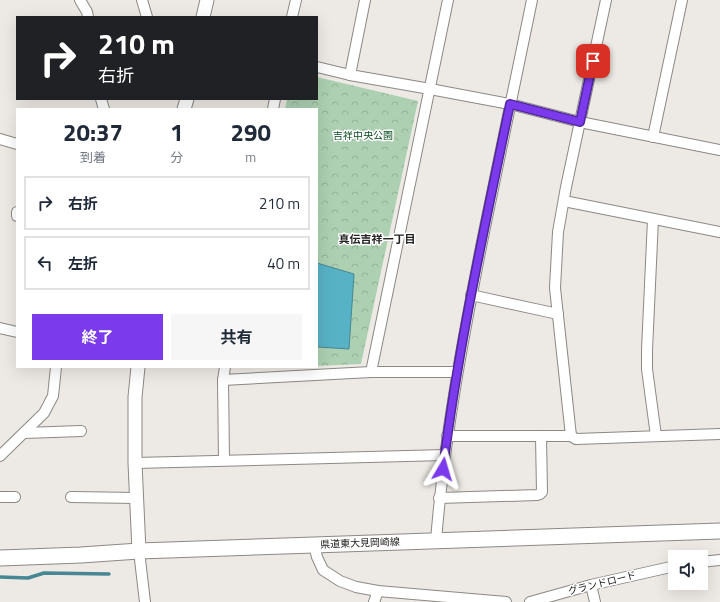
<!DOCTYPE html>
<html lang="ja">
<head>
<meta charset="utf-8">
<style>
  :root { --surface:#fff; --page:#f6f6f7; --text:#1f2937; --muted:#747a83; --line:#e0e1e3; --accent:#7c3aed }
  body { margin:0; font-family:"Titillium Web","Noto Sans JP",sans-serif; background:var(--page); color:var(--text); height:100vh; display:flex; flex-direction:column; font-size:15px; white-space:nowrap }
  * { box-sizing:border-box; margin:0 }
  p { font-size:13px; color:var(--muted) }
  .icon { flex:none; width:22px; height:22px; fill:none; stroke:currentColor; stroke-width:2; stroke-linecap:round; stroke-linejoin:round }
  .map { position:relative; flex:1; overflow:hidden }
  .drawer { position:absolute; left:16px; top:108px; width:302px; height:260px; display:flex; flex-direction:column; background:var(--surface); border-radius:0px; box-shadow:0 4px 16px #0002 }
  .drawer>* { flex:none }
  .guide { position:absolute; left:16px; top:16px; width:302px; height:84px; border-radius:0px; box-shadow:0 4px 16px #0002; background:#202124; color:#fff; overflow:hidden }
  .controls { position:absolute; left:668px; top:550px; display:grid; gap:8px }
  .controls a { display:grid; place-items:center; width:40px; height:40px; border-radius:0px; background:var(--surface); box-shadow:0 4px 16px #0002; font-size:20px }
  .pin { position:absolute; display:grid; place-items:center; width:34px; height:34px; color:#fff; margin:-17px; border-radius:8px; box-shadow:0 2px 6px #0006 }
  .me { position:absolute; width:44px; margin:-22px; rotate:7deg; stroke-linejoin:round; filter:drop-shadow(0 0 3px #0008) }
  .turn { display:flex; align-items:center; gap:14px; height:84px; padding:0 16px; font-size:18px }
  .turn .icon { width:52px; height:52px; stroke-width:2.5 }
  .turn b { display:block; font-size:28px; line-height:34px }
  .eta { display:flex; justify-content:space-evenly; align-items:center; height:68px; text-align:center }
  .eta b { font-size:24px; font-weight:700; line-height:28px }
  .button { display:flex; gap:8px; margin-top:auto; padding:8px 16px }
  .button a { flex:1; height:46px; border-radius:0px; background:var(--accent); color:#fff; font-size:16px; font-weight:700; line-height:46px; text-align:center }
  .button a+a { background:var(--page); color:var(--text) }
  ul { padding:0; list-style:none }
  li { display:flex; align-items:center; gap:12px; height:54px; margin:0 8px 6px; padding:0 8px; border:2px solid var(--line); border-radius:0px }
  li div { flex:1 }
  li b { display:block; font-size:15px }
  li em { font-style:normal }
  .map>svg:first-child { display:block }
  .forest { fill:url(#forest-crowns) }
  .water { fill:#57b2c5; stroke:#478794 }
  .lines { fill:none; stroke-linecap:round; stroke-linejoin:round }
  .stream { stroke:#478794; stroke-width:3.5 }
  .minor-casing { stroke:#8c8984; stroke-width:12 }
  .tertiary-casing { stroke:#8c8984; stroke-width:15 }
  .secondary-casing { stroke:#8c8984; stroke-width:17 }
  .minor { stroke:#fff; stroke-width:10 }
  .tertiary { stroke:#fff; stroke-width:13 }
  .secondary { stroke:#fff; stroke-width:15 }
  .route-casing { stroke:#51269a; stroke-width:10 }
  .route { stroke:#7c3aed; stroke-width:7 }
  .labels { text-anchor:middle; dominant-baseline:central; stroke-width:3; stroke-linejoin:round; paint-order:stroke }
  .park-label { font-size:10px; fill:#084b1f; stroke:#fff }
  .street-label { font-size:10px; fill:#232220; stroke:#fff }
  .neighbourhood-label { font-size:11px; font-weight:bold; fill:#232220; stroke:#fff }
</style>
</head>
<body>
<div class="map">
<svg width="720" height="602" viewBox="0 0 720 602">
  <defs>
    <pattern id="forest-crowns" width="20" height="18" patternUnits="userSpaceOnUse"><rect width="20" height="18" fill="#acd0b1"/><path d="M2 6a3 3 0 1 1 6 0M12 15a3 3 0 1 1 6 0" fill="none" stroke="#94b298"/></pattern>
  </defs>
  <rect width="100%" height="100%" fill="#edeae5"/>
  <path class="forest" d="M317,77L418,101L361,364L317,366V109H285L287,99H317Z"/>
  <path class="water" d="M317,263L354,274L349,349L318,347L317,343Z"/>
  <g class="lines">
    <path class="stream" d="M0,577L28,578L44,573L109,574"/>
    <g class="minor-casing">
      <g id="minor">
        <path d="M80,0L87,12L88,17"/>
        <path d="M142,0L147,17"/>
        <path d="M292,17L296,0"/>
        <path d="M317,67L350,75L430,89L510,104L580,122L720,150"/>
        <path d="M350,75L365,0"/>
        <path d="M101,99L104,109"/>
        <path d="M273,109L275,99"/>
        <path d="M653,137L682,0"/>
        <path d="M0,139L17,144"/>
        <path d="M564,201L720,232"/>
        <path d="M17,212V216"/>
        <path d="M653,219L647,350V369L656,436"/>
        <path d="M471,295L558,314"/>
        <path d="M0,328L17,332"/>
        <path d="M371,372L448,0"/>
        <path d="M223,380L371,372H457"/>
        <path d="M24,433L81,431"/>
        <path d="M447,436H571L576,439L720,434"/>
        <path d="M571,436L555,288L558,232L566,187L606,0"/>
        <path d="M0,456L44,413L53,396L56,367"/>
        <path d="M224,460L223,380L225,367"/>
        <path d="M135,463L445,455"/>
        <path d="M0,497H15"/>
        <path d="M71,497L137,498"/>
        <path d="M439,498L537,495L540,494L542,492L541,436"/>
        <path d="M436,541C444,439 463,338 483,237C499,158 515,79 532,0"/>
        <path d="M314,545L317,557L323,570L340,581L356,587L378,591L506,602"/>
        <path d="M139,551L145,602"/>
        <path d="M701,562L720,560"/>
        <path d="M591,585L595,602"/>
        <path d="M374,602L378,591"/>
        <path d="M530,602L591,585L675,566"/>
      </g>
    </g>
    <g class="tertiary-casing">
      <g id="tertiary">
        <path d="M203,17L207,0"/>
        <path d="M184,109L187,99"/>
        <path d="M138,367L135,397V463L139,551"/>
      </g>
    </g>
    <g class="secondary-casing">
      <path id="secondary" d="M0,558L81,555L139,551L314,545L720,531"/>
    </g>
    <use href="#minor" class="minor"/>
    <use href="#tertiary" class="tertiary"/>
    <use href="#secondary" class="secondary"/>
  </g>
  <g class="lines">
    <g class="route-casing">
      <path id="route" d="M443,469C458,347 485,225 510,104L580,122L593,61"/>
    </g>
    <use href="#route" class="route"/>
  </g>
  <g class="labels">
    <g class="park-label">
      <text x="363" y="135">吉祥中央公園</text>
    </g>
    <g class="street-label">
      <text transform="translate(360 543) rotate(-2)">県道東大見岡崎線</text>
      <text transform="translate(602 583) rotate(-14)">グランドロード</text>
    </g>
    <g class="neighbourhood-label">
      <text x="377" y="239">真伝吉祥一丁目</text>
    </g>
  </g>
</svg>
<div class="controls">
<a><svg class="icon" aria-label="sound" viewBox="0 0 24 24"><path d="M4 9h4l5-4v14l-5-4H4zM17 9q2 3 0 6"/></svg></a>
</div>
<div class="pin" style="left:593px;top:61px;background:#d93025"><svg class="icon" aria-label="arrive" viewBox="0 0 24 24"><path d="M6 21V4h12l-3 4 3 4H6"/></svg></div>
<svg class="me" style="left:443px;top:469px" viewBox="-20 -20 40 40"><path d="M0-17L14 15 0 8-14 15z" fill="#7c3aed" stroke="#fff" stroke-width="4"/></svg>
<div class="guide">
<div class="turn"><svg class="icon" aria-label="right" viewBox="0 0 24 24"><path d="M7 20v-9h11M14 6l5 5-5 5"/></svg><div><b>210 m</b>右折</div></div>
</div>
<section class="drawer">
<div class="eta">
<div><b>20:37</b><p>到着</p></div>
<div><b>1</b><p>分</p></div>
<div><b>290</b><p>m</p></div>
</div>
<ul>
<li><svg class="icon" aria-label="right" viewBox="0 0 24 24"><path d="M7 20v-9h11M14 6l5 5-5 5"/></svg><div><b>右折</b></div><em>210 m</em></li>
<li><svg class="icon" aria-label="left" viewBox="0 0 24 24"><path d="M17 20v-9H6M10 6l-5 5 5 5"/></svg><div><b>左折</b></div><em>40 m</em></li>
</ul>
<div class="button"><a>終了</a><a>共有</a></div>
</section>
</div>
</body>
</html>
